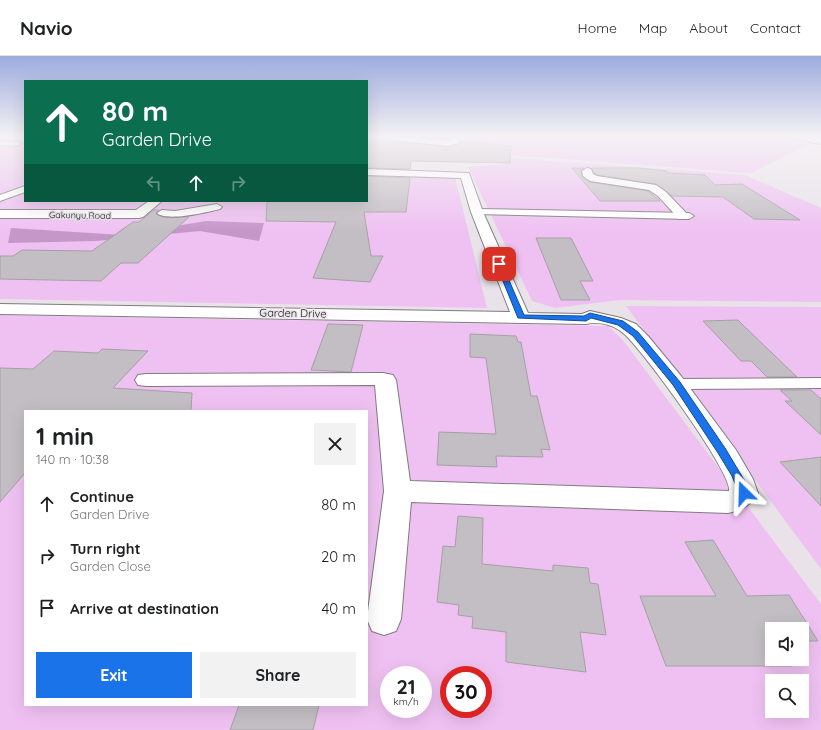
<!DOCTYPE html>
<html lang="en">
<head>
<meta charset="utf-8">
<style>
  :root { --surface:#fff; --page:#f2f2f2; --text:#202124; --muted:#757577; --line:#e0e0e0; --accent:#1a73e8 }
  body { margin:0; font-family:Quicksand,sans-serif; background:var(--page); color:var(--text); height:100vh; display:flex; flex-direction:column; font-size:15px; white-space:nowrap }
  * { box-sizing:border-box; margin:0 }
  p { font-size:13px; color:var(--muted) }
  .icon { flex:none; width:22px; height:22px; fill:none; stroke:currentColor; stroke-width:2; stroke-linecap:round; stroke-linejoin:round }
  .map { position:relative; flex:1; overflow:hidden }
  .side { position:absolute; left:24px; top:354px; width:344px; height:296px; display:flex; flex-direction:column; background:var(--surface); border-radius:0px; box-shadow:0 4px 16px #0002 }
  .side>* { flex:none }
  .guide { position:absolute; left:24px; top:24px; width:344px; height:122px; border-radius:0px; box-shadow:0 4px 16px #0002; background:#0b6e4f; color:#fff; overflow:hidden }
  .tools { position:absolute; left:765px; top:566px; display:grid; gap:8px }
  .tools a { display:grid; place-items:center; width:44px; height:44px; border-radius:0px; background:var(--surface); box-shadow:0 4px 16px #0002; font-size:20px }
  .speed { position:absolute; left:380px; top:610px; display:flex; gap:8px; font-size:20px; font-weight:700; text-align:center }
  .speed>* { display:grid; place-content:center; width:52px; height:52px; border-radius:50%; background:var(--surface); box-shadow:0 4px 16px #0002; line-height:1 }
  .speed small { font-size:10px; font-weight:400 }
  .speed .limit { border:6px solid #d22; background:#fff; color:#111 }
  .pin { position:absolute; display:grid; place-items:center; width:34px; height:34px; color:#fff; margin:-17px; border-radius:8px; box-shadow:0 2px 6px #0006 }
  .me { position:absolute; width:44px; margin:-22px; rotate:338deg; stroke-linejoin:round; filter:drop-shadow(0 0 3px #0008) }
  .turn { display:flex; align-items:center; gap:14px; height:84px; padding:0 12px; font-size:18px }
  .turn .icon { width:52px; height:52px; stroke-width:2.5 }
  .turn b { display:block; font-size:28px; line-height:34px }
  .lanes { display:flex; align-items:center; height:38px; padding:0 12px; background:#0003; justify-content:center; gap:20px; direction:ltr }
  .lanes .off { opacity:.35 }
  .round { display:grid; place-items:center; flex:none; width:42px; height:42px; border-radius:0px; background:var(--page) }
  .head { display:flex; align-items:center; justify-content:space-between; height:68px; padding:0 12px }
  h1 { font-size:24px; font-weight:700; line-height:30px }
  .action { display:flex; gap:8px; margin-top:auto; padding:8px 12px }
  .action a { flex:1; height:46px; border-radius:0px; background:var(--accent); color:#fff; font-size:16px; font-weight:700; line-height:46px; text-align:center }
  .action a+a { background:var(--page); color:var(--text) }
  ul { padding:0; list-style:none }
  li { display:flex; align-items:center; gap:12px; height:52px; padding:0 12px }
  li div { flex:1 }
  li b { display:block; font-size:15px }
  li em { font-style:normal }
  header { display:flex; align-items:center; gap:24px; box-sizing:border-box; height:56px; padding:0 20px; background:var(--surface); border-bottom:1px solid var(--line) }
  header strong { font-size:19px }
  nav { display:flex; gap:22px; margin-inline-start:auto; font-size:14px }
  .map>svg:first-child { display:block }
  .green { fill:#efc1f2; fill-rule:evenodd }
  .forest { fill:#c596c8 }
  .building { fill:#c3bec3; stroke:#a5a0a5 }
  .lines { fill:none; stroke-linecap:round; stroke-linejoin:round }
  .service-casing { stroke:#807b80; stroke-width:2 }
  .minor-casing { stroke:#807b80; stroke-width:2 }
  .service { fill:#fff; fill-rule:evenodd }
  .minor { fill:#fff; fill-rule:evenodd }
  .route { fill:#1a73e8; stroke:#114b97 }
  .labels { text-anchor:middle; dominant-baseline:central; stroke-width:3; stroke-linejoin:round; paint-order:stroke }
  .far-street-label { font-size:9px; fill:#1b191c; stroke:#e9e3e9 }
  .street-label { font-size:11px; fill:#1b191c; stroke:#e9e3e9 }
</style>
</head>
<body>
<header>
<strong>Navio</strong>
<nav><a>Home</a><a>Map</a><a>About</a><a>Contact</a></nav>
</header>
<div class="map">
<svg width="821" height="674" viewBox="0 0 821 674">
  <rect width="100%" height="100%" fill="#e9e3e9"/>
  <g class="green">
    <path d="M0,80H25V145H148L135,156L0,155Z"/>
    <path d="M367,80H447L449,85L436,94L367,88Z"/>
    <path d="M458,80H780L815,85L751,117L445,94L461,87Z"/>
    <path d="M509,102L745,119L821,152V246L620,244L555,252L532,245L468,111L505,108Z"/>
    <path d="M455,121L487,252L0,243V161L139,162L165,145H367V122Z"/>
    <path d="M626,250L821,251V513Z"/>
    <path d="M0,259L608,270L622,283L821,548V674H0ZM25,355H367V649H25ZM772,573H802V603H772ZM389,619H423V653H389ZM449,619H483V653H449ZM772,625H802V655H772Z"/>
  </g>
  <path class="forest" d="M206,165L264,167L259,185L200,175L96,185L8,187L11,172L122,179Z"/>
  <g class="building">
    <path d="M378,80H386V83L391,85L448,91L459,88L461,85L511,90L510,107L411,105L410,113L367,112V85Z"/>
    <path d="M572,112H584L581,114L582,120L590,126L648,135L660,145H600Z"/>
    <path d="M592,112H638L667,115L668,117L705,119L715,129L742,128L800,164L754,163L723,141L672,140L656,128L597,119L594,117Z"/>
    <path d="M367,120L410,122L406,156H364L371,200H383L370,226L313,222L336,166L266,165L267,145H367Z"/>
    <path d="M154,154H159L156,158L162,161H189L138,207H121L101,225L0,223V200H13L22,194L92,195L133,166H139Z"/>
    <path d="M536,182H571L593,225H580L590,244H561Z"/>
    <path d="M738,264L746,272L797,321H767L751,305H741L703,265Z"/>
    <path d="M328,268L363,269L351,316L311,314Z"/>
    <path d="M470,278L516,280L518,286H521L531,340H537L550,394L541,393L543,401L496,400L497,411L437,409L439,376L496,378L486,302L470,301Z"/>
    <path d="M102,293L148,295L113,332L192,337L191,355H25V417L0,446V312L33,313L54,295L98,297Z"/>
    <path d="M780,334H811L821,343V379L785,345H792Z"/>
    <path d="M821,401V450L780,406Z"/>
    <path d="M458,460L483,462L482,508L553,515V509L588,512L590,527L598,528L606,579L580,576L586,616L506,606V576L472,572L473,561L458,559L459,549L437,546L443,490L455,491Z"/>
    <path d="M713,484L747,540L789,539L818,585H802V573H772V603H789L792,610H666L640,540H716L685,486Z"/>
    <path d="M239,649H319L313,674H230Z"/>
  </g>
  <g class="lines">
    <g class="service-casing">
      <g id="service">
        <path d="M0,85L18,86L21,88L18,90L0,89Z"/>
        <path d="M25,130V136L0,145V139Z"/>
        <path d="M217,148L222,151L220,153C208,156 166,166 157,157L162,154L175,155Z"/>
        <path d="M477,153L689,157L694,160L689,163L474,158L472,156Z"/>
        <path d="M821,322V332L676,333L670,332L668,328L670,324L676,323Z"/>
      </g>
    </g>
    <g class="minor-casing">
      <g id="minor">
        <path d="M388,80L448,84H451L450,80H458L460,85L459,87L448,90L391,84L387,82Z"/>
        <path d="M787,80H807L821,82V88L791,82Z"/>
        <path d="M587,112L591,113L593,118L597,120L656,129L666,136L689,160L687,163H679L658,140L649,134L590,125L583,120L582,115Z"/>
        <path d="M367,113L469,117L483,156L528,257L582,258L590,255L621,262L636,268L648,280L681,320L736,394L753,423L758,437C750,450 742,454 728,457L411,446L401,563L396,575L384,579L372,575L367,563L384,435L375,329L146,330L138,329L135,324L138,319L146,318L383,317L393,319L396,324L410,425L729,435C734,419 641,291 623,277C613,268 598,265 586,268L0,258V248L510,256L471,156L461,122L367,119Z"/>
        <path d="M149,145H162L143,161L139,162H0V154H136Z"/>
      </g>
    </g>
    <use href="#service" class="service"/>
    <use href="#minor" class="minor"/>
  </g>
  <linearGradient id="sky" x2="0" y2="1"><stop stop-color="#9dabde"/><stop offset="0.46" stop-color="#f5f2f5"/><stop offset="1" stop-color="#f5f2f5" stop-opacity="0"/></linearGradient>
  <rect width="821" height="175" fill="url(#sky)"/>
  <path class="route" d="M497,207L502,208L524,259L584,260L590,257L623,265L638,276L680,326L725,392L749,432V437L748,440L744,441L740,440L732,420L718,397L673,329L633,280L618,269L591,262L586,265L518,262L496,208Z"/>
  <g class="labels">
    <g class="far-street-label">
      <text transform="translate(80 159) rotate(1)">Gakunyu Road</text>
    </g>
    <g class="street-label">
      <text transform="translate(293 257) rotate(1)">Garden Drive</text>
    </g>
  </g>
</svg>
<div class="tools">
<a><svg class="icon" aria-label="sound" viewBox="0 0 24 24"><path d="M4 9h4l5-4v14l-5-4H4zM17 9q2 3 0 6"/></svg></a>
<a><svg class="icon" aria-label="search" viewBox="0 0 24 24"><circle cx="10" cy="10" r="6"/><path d="M15 15l6 6"/></svg></a>
</div>
<div class="speed"><div>21<small>km/h</small></div><div class="limit">30</div></div>
<div class="pin" style="left:499px;top:208px;background:#d93025"><svg class="icon" aria-label="arrive" viewBox="0 0 24 24"><path d="M6 21V4h12l-3 4 3 4H6"/></svg></div>
<svg class="me" style="left:744px;top:437px" viewBox="-20 -20 40 40"><path d="M0-17L14 15 0 8-14 15z" fill="#1a73e8" stroke="#fff" stroke-width="4"/></svg>
<div class="guide">
<div class="turn"><svg class="icon" aria-label="ahead" viewBox="0 0 24 24"><path d="M12 20V5M6 11l6-6 6 6"/></svg><div><b>80 m</b>Garden Drive</div></div>
<div class="lanes"><svg class="icon off" aria-label="left" viewBox="0 0 24 24"><path d="M17 20v-9H6M10 6l-5 5 5 5"/></svg><svg class="icon" aria-label="ahead" viewBox="0 0 24 24"><path d="M12 20V5M6 11l6-6 6 6"/></svg><svg class="icon off" aria-label="right" viewBox="0 0 24 24"><path d="M7 20v-9h11M14 6l5 5-5 5"/></svg></div>
</div>
<section class="side">
<div class="head"><div><h1>1 min</h1><p>140 m · 10:38</p></div><a class="round"><svg class="icon" aria-label="close" viewBox="0 0 24 24"><path d="M6 6l12 12M18 6L6 18"/></svg></a></div>
<ul>
<li><svg class="icon" aria-label="ahead" viewBox="0 0 24 24"><path d="M12 20V5M6 11l6-6 6 6"/></svg><div><b>Continue</b><p>Garden Drive</p></div><em>80 m</em></li>
<li><svg class="icon" aria-label="right" viewBox="0 0 24 24"><path d="M7 20v-9h11M14 6l5 5-5 5"/></svg><div><b>Turn right</b><p>Garden Close</p></div><em>20 m</em></li>
<li><svg class="icon" aria-label="arrive" viewBox="0 0 24 24"><path d="M6 21V4h12l-3 4 3 4H6"/></svg><div><b>Arrive at destination</b></div><em>40 m</em></li>
</ul>
<div class="action"><a>Exit</a><a>Share</a></div>
</section>
</div>
</body>
</html>
